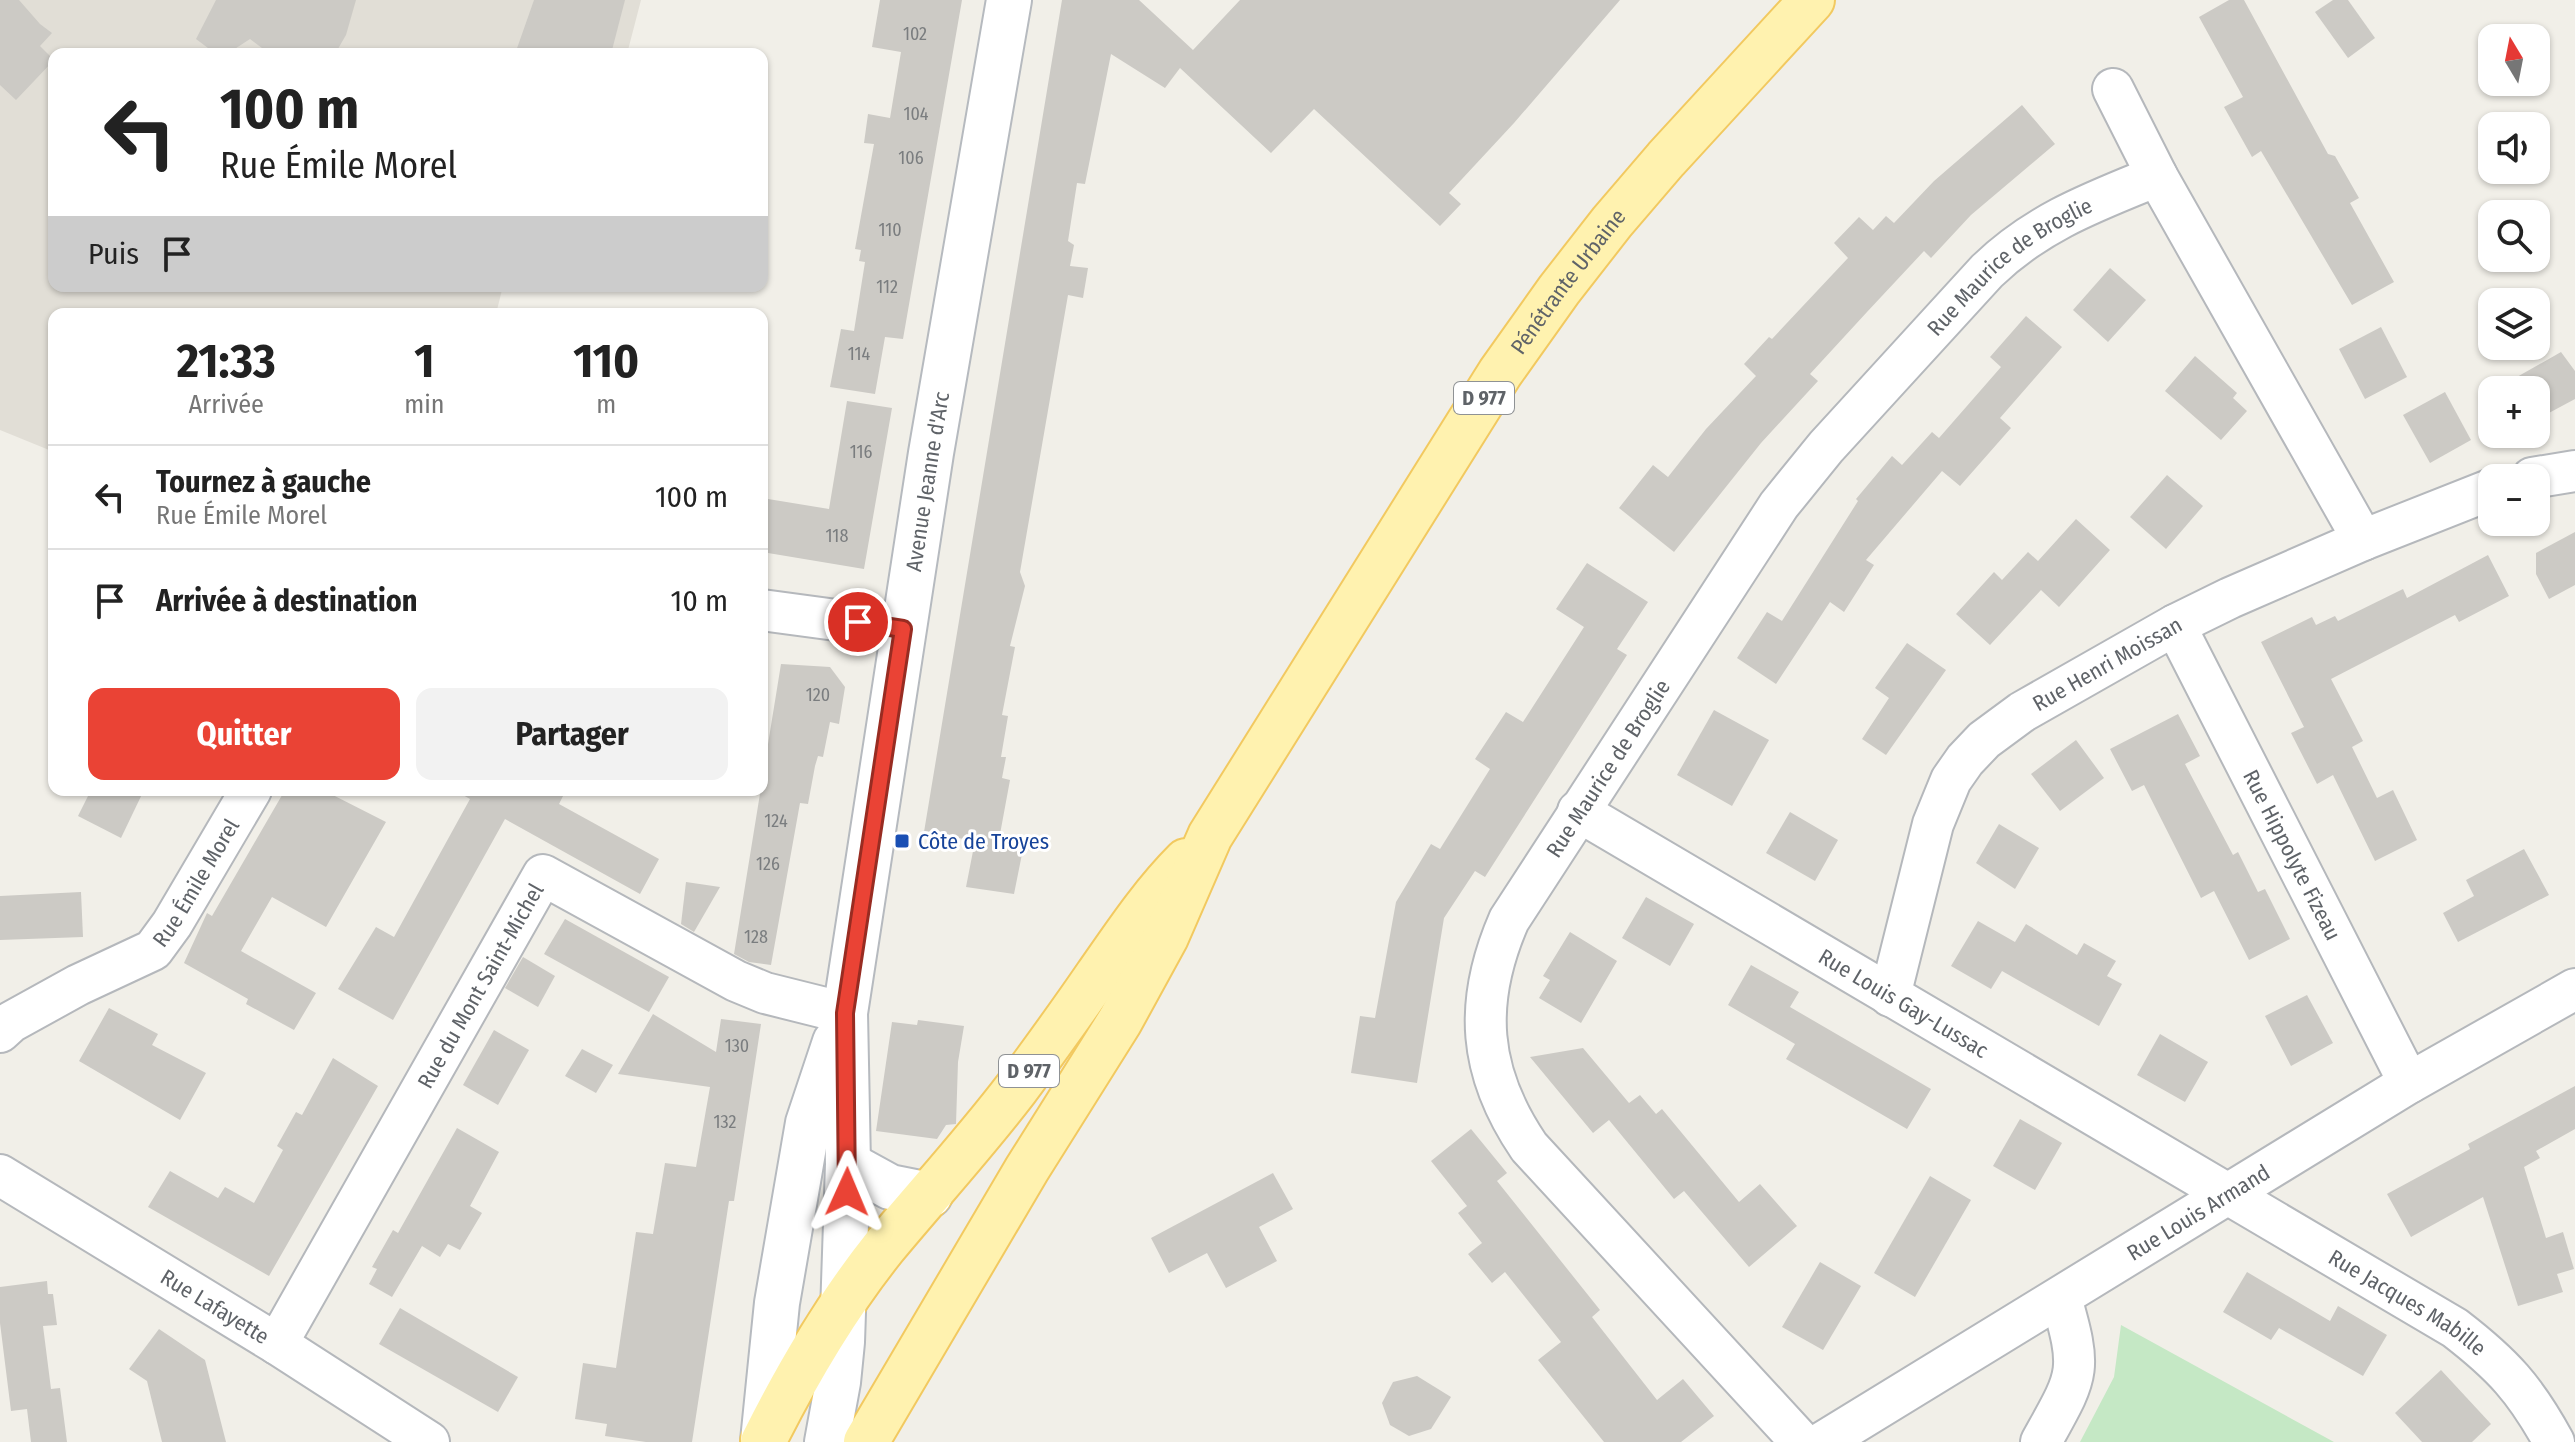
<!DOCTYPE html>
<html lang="fr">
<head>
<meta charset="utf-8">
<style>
  :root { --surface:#fff; --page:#f2f2f2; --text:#222; --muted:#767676; --line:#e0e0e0; --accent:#ea4335 }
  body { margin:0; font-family:"Fira Sans Condensed",sans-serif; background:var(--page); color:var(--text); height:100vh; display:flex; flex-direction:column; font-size:30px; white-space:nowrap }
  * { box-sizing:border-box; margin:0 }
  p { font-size:26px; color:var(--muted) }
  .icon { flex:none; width:44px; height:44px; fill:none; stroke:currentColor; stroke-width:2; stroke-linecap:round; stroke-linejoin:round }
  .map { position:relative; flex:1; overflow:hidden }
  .details { position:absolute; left:48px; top:308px; width:720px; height:488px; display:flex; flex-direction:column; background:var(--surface); border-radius:16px; box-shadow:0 2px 6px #0004 }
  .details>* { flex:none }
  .top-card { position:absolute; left:48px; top:48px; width:720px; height:244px; border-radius:16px; box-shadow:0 2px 6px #0004; background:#fff; color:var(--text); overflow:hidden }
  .needle { width:52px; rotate:350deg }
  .buttons { position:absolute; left:2478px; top:24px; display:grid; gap:16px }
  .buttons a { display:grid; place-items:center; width:72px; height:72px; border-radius:16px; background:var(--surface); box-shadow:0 2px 6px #0004; font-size:40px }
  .pin { position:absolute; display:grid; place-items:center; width:68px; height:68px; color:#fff; margin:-34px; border:4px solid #fff; border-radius:50%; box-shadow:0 2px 8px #0007 }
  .me { position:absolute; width:88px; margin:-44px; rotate:1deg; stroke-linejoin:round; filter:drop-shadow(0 0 6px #0008) }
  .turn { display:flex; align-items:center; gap:28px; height:168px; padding:0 40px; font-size:36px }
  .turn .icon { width:104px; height:104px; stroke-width:2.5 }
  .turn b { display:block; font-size:56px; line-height:68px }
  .then { display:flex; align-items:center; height:76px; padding:0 40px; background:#0003; gap:16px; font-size:30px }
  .eta { display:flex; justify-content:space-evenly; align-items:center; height:136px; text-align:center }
  .eta b { font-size:48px; font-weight:700; line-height:56px }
  .action { display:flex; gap:16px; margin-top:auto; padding:16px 40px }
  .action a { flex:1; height:92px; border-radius:16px; background:var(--accent); color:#fff; font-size:32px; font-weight:700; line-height:92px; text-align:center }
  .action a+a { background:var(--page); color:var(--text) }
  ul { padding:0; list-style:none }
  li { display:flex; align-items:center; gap:24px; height:104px; padding:0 40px; border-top:2px solid var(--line) }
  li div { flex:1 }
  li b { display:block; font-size:30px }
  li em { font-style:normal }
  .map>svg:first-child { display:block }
  .education { fill:#e1ded6 }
  .green { fill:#c5e8c5 }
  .building { fill:#cccac5 }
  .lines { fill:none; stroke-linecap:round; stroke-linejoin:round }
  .street-casing { stroke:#b5b8bc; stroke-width:44 }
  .secondary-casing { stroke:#b6babf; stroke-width:48 }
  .primary-casing { stroke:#f2c960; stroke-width:48 }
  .street { stroke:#fff; stroke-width:40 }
  .secondary { stroke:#fff; stroke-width:44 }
  .primary { stroke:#fff2af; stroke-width:44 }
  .route-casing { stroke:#982c22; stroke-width:20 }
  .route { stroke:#ea4335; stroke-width:14 }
  .transit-dot { fill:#1a4fb4; stroke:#fff; stroke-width:3 }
  .labels { text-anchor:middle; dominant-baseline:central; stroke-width:6; stroke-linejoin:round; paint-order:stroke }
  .number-label { font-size:18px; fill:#7a7d7f }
  .shield { fill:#fff; stroke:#8f9295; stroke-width:2 }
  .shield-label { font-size:20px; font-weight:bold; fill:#5f6368 }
  .street-label { font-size:22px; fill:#5f6368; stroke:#fff }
  .transit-label { font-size:22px; fill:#164399; stroke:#fff; text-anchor:start }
</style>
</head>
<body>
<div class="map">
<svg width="2575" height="1442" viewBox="0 0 2575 1442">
  <rect width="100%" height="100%" fill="#f1efe8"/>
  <path class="education" d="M0,0H641L627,54H54V286H503L496,314H54V452L0,430Z"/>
  <path class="green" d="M2121,1325L2334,1442H2080L2114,1377Z"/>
  <g class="building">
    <path d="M0,0H19L40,24L52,33L40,46L54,60L16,100L0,85Z"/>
    <path d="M216,0H356L346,35L335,54H270L250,39L227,54H216L196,39Z"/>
    <path d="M534,0H625L611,54H515Z"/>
    <path d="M880,0H962L903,339L885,337L875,394L830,387L841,329L854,331L865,262L859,261L861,250L855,249L874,144L864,143L868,114L890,118L901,52L872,47Z"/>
    <path d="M1062,0H1139L1193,50L1240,0H1620L1514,123L1449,193L1461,204L1440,226L1314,109L1271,153L1180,68L1165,88L1111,54L1085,184L1077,183L1068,241L1074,245L1070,266L1088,268L1083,298L1068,295L1020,572L1025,586L1010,646L1015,647L1002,715L1008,716L1001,757H1006L1002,778L1010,780L998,845L1023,849L1014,894L966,887L975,841L924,832Z"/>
    <path d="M2229,0H2244L2328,154L2335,156L2359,198L2350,203L2394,282L2352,305L2261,151L2252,157L2224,107L2243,97L2199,17Z"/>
    <path d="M2333,0H2348L2375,38L2348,58L2315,12Z"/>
    <path d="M2022,105L2055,144L1971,215L1931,258L1924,251L1867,312L1810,374L1818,381L1761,443L1674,552L1619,508L1653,465L1668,477L1706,429L1756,376L1744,364L1769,337L1772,339L1848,258L1834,243L1859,217L1873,230L1886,216L1894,223L1934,181Z"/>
    <path d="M2110,268L2146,300L2108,342L2073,310Z"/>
    <path d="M2026,316L2062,347L2000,418L2011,428L1960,486L1942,471L1866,560L1874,565L1844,612L1830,602L1776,684L1737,658L1767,612L1782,621L1858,501L1856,499L1892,456L1902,465L1932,432L1939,438L2001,367L1990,357Z"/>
    <path d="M2381,327L2407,377L2365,399L2339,349Z"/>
    <path d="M2561,352L2575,371V399L2536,420V390H2494Z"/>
    <path d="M2195,356L2237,393L2233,398L2247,411L2221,440L2165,391Z"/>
    <path d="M2445,392L2471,440L2430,463L2403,415Z"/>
    <path d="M847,401L892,408L864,569L762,552V498L829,509Z"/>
    <path d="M2167,475L2203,506L2166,549L2130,517Z"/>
    <path d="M2076,519L2110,550L2059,607L2041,590L1990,645L1956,614L1994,572L2002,580L2028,552L2038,561Z"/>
    <path d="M2575,532V585L2549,599L2536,574V553Z"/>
    <path d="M2488,555L2509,596L2459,622L2455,615L2331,679L2363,741L2352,747L2377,798L2393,790L2417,840L2375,861L2333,775L2317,784L2291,733L2304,727L2261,642L2312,617L2316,625L2335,616L2338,621L2403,589L2407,598Z"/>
    <path d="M1587,563L1648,602L1617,649L1627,655L1485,877L1475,871L1444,918L1417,1083L1351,1073L1360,1016L1375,1018L1396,902L1431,844L1440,849L1490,769L1475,759L1506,712L1523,722L1584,627L1556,609Z"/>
    <path d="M1907,643L1946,670L1886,755L1862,739L1889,698L1875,688Z"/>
    <path d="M781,664L830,667L845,687L839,724L830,722L823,757L818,756L815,766L808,804L800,803L771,965L749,962L734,954Z"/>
    <path d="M1714,710L1769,740L1732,806L1677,775Z"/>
    <path d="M2178,714L2200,756L2185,764L2233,855L2238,852L2258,892L2265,889L2290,939L2249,960L2214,891L2201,898L2144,785L2132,791L2110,749Z"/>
    <path d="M2076,740L2104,778L2060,811L2031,774Z"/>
    <path d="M91,790H144L121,838L78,816Z"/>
    <path d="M285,790H323L386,822L326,927L272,897L241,951L316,993L294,1030L246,1004L248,999L184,963L207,913L212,916Z"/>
    <path d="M454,790H566L559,804L659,859L640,894L505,819L393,1020L338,989L376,927L394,937L470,799Z"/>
    <path d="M1790,812L1838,840L1815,881L1766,853Z"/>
    <path d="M1999,824L2039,848L2015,889L1976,863Z"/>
    <path d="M2524,849L2549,895L2458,942L2443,913L2474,896L2466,880Z"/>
    <path d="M686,882L720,887L694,932L681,924Z"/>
    <path d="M81,892L83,937L0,940V896Z"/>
    <path d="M1646,897L1694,924L1670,966L1622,938Z"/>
    <path d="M565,919L669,977L649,1012L544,954Z"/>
    <path d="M1978,921L2015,942L2026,924L2077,955L2084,943L2116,961L2107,976L2122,984L2099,1026L2002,971L1991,989L1951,966Z"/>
    <path d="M1570,932L1617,961L1581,1023L1539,998L1550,980L1543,976Z"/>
    <path d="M523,957L555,976L538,1007L505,988Z"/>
    <path d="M1751,965L1799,992L1790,1007L1931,1089L1907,1129L1786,1059L1795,1044L1728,1005Z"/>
    <path d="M2307,995L2333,1043L2291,1066L2265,1016Z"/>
    <path d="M109,1008L158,1034L152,1045L206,1073L180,1120L79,1061Z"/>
    <path d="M653,1014L716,1052L721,1019L761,1024L734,1201H729L692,1442H646L605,1436L607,1424L575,1419L583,1363L616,1368L636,1232L653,1234L665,1163L696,1167L710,1087L618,1074Z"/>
    <path d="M918,1020L964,1026L958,1062L956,1124L946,1125L937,1139L876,1131L892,1022L917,1025Z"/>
    <path d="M494,1030L529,1050L498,1105L463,1085Z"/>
    <path d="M2160,1034L2208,1062L2185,1102L2137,1075Z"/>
    <path d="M1583,1048L1629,1103L1640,1095L1656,1114L1662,1109L1739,1202L1760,1184L1797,1226L1749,1267L1684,1191L1674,1199L1609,1120L1593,1133L1530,1057Z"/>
    <path d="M582,1049L613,1065L596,1093L565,1076Z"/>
    <path d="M333,1058L378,1086L269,1276L148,1207L170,1171L218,1198L225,1187L254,1203L283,1150L277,1146L296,1112L302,1115Z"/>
    <path d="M2575,1086V1129L2536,1151L2540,1158L2524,1167L2546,1238L2563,1232L2574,1269L2557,1274L2563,1292L2518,1306L2483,1197L2411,1237L2387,1194L2470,1149L2468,1144Z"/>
    <path d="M2020,1119L2062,1143L2035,1190L1993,1166Z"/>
    <path d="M457,1128L499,1152L470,1206L482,1213L460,1250L448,1244L440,1257L422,1246L392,1297L369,1284L377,1269L372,1267L393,1230L398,1233Z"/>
    <path d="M1471,1129L1507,1173L1497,1181L1600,1310L1592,1317L1657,1400L1683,1379L1714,1416L1681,1442H1604L1538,1360L1561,1342L1505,1272L1492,1283L1468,1254L1482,1243L1458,1213L1467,1206L1431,1161Z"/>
    <path d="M1273,1173L1293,1209L1259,1227L1277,1261L1226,1288L1207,1253L1169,1273L1151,1238Z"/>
    <path d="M1930,1176L1971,1200L1915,1297L1874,1273Z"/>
    <path d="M1820,1262L1861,1286L1823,1350L1782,1327Z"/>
    <path d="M2247,1272L2330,1321L2338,1306L2387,1335L2363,1376L2279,1328L2271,1340L2223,1312Z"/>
    <path d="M47,1281L48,1294H53L57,1325L43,1326L51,1389L60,1388L67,1442H31L27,1409L11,1411L0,1323V1287Z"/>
    <path d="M400,1308L518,1377L498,1412L379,1344Z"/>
    <path d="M159,1329L205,1360L226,1442H162L147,1381L129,1369Z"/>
    <path d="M2441,1370L2491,1424L2472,1442H2422L2395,1413Z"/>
    <path d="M1417,1376L1451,1397L1431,1429L1409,1436L1390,1425L1382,1403L1393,1382Z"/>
  </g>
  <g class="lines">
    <g class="street-casing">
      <g id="street">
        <path d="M2113,89L2157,176L2363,540"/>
        <path d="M2532,478L2575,471"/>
        <path d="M762,610L903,629"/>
        <path id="s1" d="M2175,625L2409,1083"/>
        <path id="s2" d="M1578,811L2455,1328C2503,1365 2525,1389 2554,1442"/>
        <path id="s3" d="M1890,996L1933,824L1951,780L1965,760L1984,740L2022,712L2175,625L2230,598L2363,540L2492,489"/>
        <path id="s4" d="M0,1032L11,1022L78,985L153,950L172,924L251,790"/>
        <path id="s5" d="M0,1175L277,1344L429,1442"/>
        <path id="s6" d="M277,1344L543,875L736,981L765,993L845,1013"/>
        <path id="s7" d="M1801,1442L1529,1147C1478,1072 1473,1003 1509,920L1779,505L1826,447L1987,271C2038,222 2093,202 2157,176"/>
        <path id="s8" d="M1823,1442L2409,1083L2575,989"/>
        <path d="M2041,1442C2078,1375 2083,1373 2061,1298"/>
      </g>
    </g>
    <g class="secondary-casing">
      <g id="secondary">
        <path d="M848,1164L890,1187L930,1195"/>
        <path d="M763,1441L777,1303L808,1123L835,1042"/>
        <path id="s9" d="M827,1442L838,1382L842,1342L848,1164L845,1013L931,453L1009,0"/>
      </g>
    </g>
    <g class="primary-casing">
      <g id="primary">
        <path d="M763,1442C797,1374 836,1307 884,1247C928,1194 974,1144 1016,1089C1044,1051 1071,1014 1097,976C1125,936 1152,895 1186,861"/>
        <path id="s10" d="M866,1442L1027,1169L1120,1021L1166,937L1210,836L1500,373L1559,290L1612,222L1666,159L1812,0"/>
      </g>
    </g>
    <use href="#street" class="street"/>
    <use href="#secondary" class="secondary"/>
    <use href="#primary" class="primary"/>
  </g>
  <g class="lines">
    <g class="route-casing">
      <path id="route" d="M847,1192L845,1013L903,629L858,622"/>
    </g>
    <use href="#route" class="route"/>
  </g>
  <rect class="transit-dot" x="894" y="833" width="16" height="16" rx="4"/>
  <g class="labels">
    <g class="number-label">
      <text x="915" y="34">102</text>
      <text x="916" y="114">104</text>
      <text x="911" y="158">106</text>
      <text x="890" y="230">110</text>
      <text x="887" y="287">112</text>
      <text x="859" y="354">114</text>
      <text x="861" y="452">116</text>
      <text x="837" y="536">118</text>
      <text x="818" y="695">120</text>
      <text x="776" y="821">124</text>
      <text x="768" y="864">126</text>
      <text x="756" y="937">128</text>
      <text x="737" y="1046">130</text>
      <text x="725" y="1122">132</text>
    </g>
    <g class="shield">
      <rect x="1454" y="382" width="60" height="32" rx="6"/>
      <rect x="999" y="1055" width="60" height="32" rx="6"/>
    </g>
    <g class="shield-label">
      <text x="1484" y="398">D 977</text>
      <text x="1029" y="1071">D 977</text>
    </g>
    <g class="street-label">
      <text stroke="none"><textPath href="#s7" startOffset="1470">Rue Maurice de Broglie</textPath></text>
      <text stroke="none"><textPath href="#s10" startOffset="1358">Pénétrante Urbaine</textPath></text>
      <text stroke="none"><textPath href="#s9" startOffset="968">Avenue Jeanne d'Arc</textPath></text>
      <text stroke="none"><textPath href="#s3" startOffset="422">Rue Henri Moissan</textPath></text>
      <text stroke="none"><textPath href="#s7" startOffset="822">Rue Maurice de Broglie</textPath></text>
      <text stroke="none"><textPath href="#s1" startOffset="258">Rue Hippolyte Fizeau</textPath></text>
      <text stroke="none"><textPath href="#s4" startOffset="254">Rue Émile Morel</textPath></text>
      <text stroke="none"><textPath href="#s6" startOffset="412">Rue du Mont Saint-Michel</textPath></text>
      <text stroke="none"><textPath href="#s2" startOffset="378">Rue Louis Gay-Lussac</textPath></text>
      <text stroke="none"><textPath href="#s8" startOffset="440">Rue Louis Armand</textPath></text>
      <text stroke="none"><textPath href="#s2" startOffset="964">Rue Jacques Mabille</textPath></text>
      <text stroke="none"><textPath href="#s5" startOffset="252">Rue Lafayette</textPath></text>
    </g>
    <g class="transit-label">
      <text x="918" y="841">Côte de Troyes</text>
    </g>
  </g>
</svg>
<div class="buttons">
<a><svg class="needle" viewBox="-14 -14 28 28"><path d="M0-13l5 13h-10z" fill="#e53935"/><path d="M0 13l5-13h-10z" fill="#767676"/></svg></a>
<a><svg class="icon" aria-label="sound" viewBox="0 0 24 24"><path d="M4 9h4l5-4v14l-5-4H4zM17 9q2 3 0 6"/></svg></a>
<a><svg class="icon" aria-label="search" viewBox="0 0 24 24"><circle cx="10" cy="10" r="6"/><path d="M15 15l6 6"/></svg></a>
<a><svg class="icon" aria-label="layers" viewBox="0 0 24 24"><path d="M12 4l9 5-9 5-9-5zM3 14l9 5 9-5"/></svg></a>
<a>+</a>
<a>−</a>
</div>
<div class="pin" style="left:858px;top:622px;background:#d93025"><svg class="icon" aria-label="arrive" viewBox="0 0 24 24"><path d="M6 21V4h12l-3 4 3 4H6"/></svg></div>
<svg class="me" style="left:847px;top:1192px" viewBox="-20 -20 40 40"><path d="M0-17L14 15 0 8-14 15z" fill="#ea4335" stroke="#fff" stroke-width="4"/></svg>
<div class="top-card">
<div class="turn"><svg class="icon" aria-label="left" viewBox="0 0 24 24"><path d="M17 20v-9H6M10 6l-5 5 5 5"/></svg><div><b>100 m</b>Rue Émile Morel</div></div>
<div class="then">Puis<svg class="icon" aria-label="arrive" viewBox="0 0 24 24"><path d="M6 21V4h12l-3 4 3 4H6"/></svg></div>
</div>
<section class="details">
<div class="eta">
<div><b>21:33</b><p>Arrivée</p></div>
<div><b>1</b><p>min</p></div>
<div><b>110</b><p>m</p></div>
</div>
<ul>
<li><svg class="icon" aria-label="left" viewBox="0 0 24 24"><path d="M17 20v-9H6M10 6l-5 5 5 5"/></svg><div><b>Tournez à gauche</b><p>Rue Émile Morel</p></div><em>100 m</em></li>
<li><svg class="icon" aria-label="arrive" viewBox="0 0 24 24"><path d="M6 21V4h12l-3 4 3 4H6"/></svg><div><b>Arrivée à destination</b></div><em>10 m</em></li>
</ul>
<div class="action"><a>Quitter</a><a>Partager</a></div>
</section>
</div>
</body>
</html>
